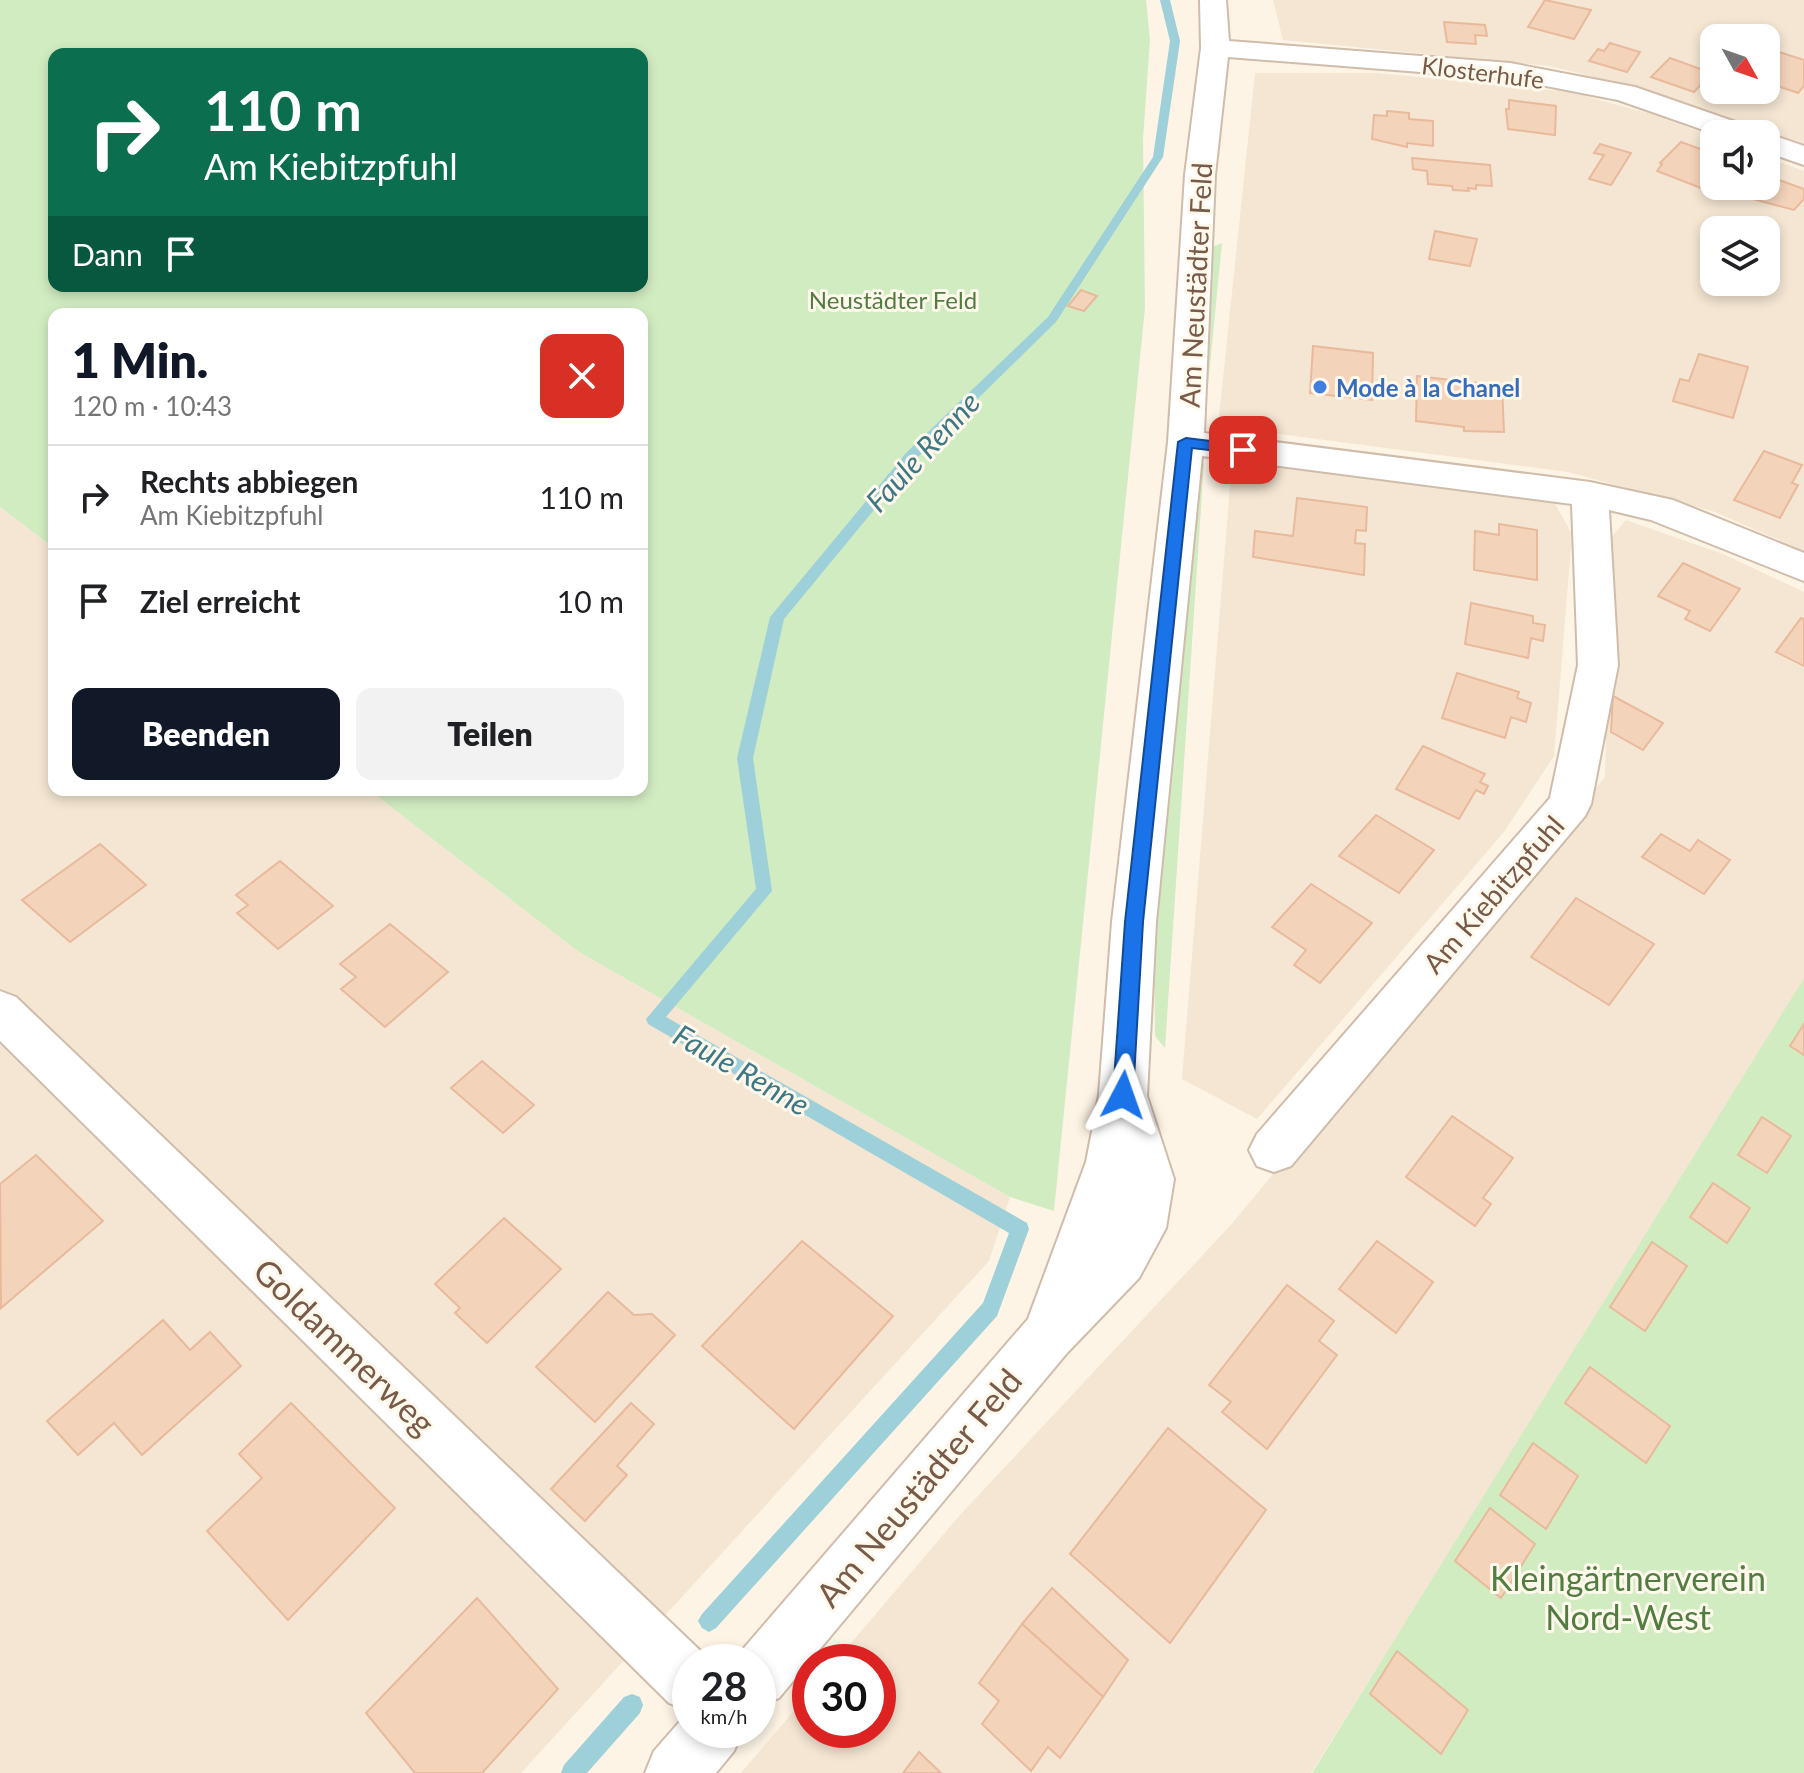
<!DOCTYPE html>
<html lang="de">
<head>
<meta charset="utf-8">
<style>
  :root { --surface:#fff; --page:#f2f2f2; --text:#202124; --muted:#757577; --line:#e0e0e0; --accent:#111827 }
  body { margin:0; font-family:Lato,sans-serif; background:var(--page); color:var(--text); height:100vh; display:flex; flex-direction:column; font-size:30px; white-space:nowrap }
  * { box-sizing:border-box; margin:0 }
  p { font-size:26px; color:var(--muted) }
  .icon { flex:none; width:44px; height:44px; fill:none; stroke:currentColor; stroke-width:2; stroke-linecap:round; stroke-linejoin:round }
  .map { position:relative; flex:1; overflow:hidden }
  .details { position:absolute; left:48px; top:308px; width:600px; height:488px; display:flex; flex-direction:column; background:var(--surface); border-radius:16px; box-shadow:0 4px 12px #0003 }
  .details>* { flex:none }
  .top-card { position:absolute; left:48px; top:48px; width:600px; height:244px; border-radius:16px; box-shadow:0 4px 12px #0003; background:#0b6e4f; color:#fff; overflow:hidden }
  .needle { width:52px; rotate:130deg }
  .tools { position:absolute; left:1700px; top:24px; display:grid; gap:16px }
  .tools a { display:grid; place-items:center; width:80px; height:80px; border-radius:16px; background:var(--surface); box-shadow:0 4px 12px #0003; font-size:40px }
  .speed { position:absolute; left:672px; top:1644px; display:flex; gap:16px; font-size:40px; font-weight:700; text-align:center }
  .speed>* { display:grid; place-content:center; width:104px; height:104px; border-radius:50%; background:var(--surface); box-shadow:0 4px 12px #0003; line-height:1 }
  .speed small { font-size:20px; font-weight:400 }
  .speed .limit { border:12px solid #d22; background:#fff; color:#111 }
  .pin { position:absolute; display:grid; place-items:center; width:68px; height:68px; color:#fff; margin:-34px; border-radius:16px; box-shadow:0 4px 12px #0006 }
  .me { position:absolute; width:88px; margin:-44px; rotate:4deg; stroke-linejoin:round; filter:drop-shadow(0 0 6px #0008) }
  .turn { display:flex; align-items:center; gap:28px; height:168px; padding:0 24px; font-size:36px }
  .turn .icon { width:104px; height:104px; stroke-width:2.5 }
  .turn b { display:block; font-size:56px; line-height:68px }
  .then { display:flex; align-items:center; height:76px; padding:0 24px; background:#0003; gap:16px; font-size:30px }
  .round { display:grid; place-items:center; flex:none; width:84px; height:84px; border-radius:16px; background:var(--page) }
  .head { display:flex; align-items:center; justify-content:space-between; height:136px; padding:0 24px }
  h1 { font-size:48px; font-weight:800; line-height:60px; color:var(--accent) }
  .action { display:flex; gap:16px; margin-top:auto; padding:16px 24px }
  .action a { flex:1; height:92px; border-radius:16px; background:var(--accent); color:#fff; font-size:32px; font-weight:800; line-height:92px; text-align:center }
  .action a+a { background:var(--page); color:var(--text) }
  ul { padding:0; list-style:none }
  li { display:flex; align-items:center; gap:24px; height:104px; padding:0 24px; border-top:2px solid var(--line) }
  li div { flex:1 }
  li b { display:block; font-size:30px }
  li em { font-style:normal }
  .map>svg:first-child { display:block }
  .residential { fill:#f5e6d3; fill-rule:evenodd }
  .green { fill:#d2ecc2; fill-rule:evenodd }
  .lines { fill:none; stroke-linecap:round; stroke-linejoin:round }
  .stream { fill:#9ed0da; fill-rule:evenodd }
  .building { fill:#f4d3bb; stroke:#e8ba9b; stroke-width:2 }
  .street-casing { stroke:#d0bcab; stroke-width:4 }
  .street { fill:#fff; fill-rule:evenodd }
  .route { fill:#1a73e8; stroke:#114b97; stroke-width:2 }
  .shop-dot { fill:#3f7fe0; stroke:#fff8ec; stroke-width:3 }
  .labels { text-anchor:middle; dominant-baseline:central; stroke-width:6; stroke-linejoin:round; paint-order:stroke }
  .far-street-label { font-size:24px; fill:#785a49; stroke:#fff8ec }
  .far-park-label { font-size:24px; fill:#517e40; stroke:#fff8ec }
  .far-shop-label { font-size:24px; font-weight:bold; fill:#366cbe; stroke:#fff8ec; text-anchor:start }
  .street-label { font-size:28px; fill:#785a49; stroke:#fff8ec }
  .water-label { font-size:30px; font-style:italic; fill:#3e7785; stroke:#fff8ec }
  .near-street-label { font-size:34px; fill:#785a49; stroke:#fff8ec }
  .near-park-label { font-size:34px; fill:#517e40; stroke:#fff8ec }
</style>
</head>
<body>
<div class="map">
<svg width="1804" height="1773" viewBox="0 0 1804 1773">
  <rect width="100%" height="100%" fill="#fdf4e5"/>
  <g class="residential">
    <path d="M1273,0H1804V146L1649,91L1550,66L1283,40ZM1714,38H1766V90H1714Z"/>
    <path d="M1255,73H1377L1571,92L1651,114L1714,137V186H1766V157L1804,171V551L1715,512L1568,472L1218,426ZM1714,230H1766V282H1714Z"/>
    <path d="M1232,461L1553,500L1572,534L1554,756L1504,832L1257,1119L1182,1079Z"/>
    <path d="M0,507L54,548V790H369L579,952L1010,1197L989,1261L521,1773H0Z"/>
    <path d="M1626,520L1723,554L1804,592V1006L1521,1439L1311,1773H741L810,1692V1730H878V1662H835L960,1515L1229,1227L1605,777L1610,539Z"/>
  </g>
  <g class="green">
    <path d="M0,0H1146L1150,40L1143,139L1145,308L1054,1211L1010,1197L579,952L369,790H642V314H54V548L0,507ZM54,54H642V286H54Z"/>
    <path d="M1222,243L1205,416L1197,412L1212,247Z"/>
    <path d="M1204,463L1165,1048L1155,1036L1154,948L1191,476Z"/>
    <path d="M1804,978V1773H1312Z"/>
  </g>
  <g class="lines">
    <g class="stream">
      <path d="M1160,0H1170L1180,41L1163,157L1056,322L916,459L784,619L753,758L772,891L666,1017L1027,1223L1029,1229L997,1316L716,1628L709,1632L702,1628L698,1621L702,1614L983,1303L1009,1233L648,1024L646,1019L756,889L737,758L770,617L906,453L1048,317L1153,157L1170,41Z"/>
      <path d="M632,1694L640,1697L643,1705L640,1713L587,1773H561L564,1765L624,1697Z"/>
    </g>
  </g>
  <g class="building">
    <path d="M1545,0L1591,10L1574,39L1528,27Z"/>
    <path d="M1444,22L1485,25L1487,36L1475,35L1476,44L1447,42Z"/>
    <path d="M1610,43L1640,52L1627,72L1589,61L1598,49L1604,51Z"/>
    <path d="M1776,51L1804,60V86L1798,93L1766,82V61Z"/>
    <path d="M1670,58L1714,74V80L1707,78L1694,92L1651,77Z"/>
    <path d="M1509,100L1556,106L1555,135L1508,129L1506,109H1509Z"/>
    <path d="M1387,111L1409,113V119L1433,121V146L1407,143V147L1372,139L1374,115L1387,116Z"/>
    <path d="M1681,142L1714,154L1711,167L1714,174L1701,188L1657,171L1662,164L1660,163Z"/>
    <path d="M1600,144L1631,153L1611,185L1589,179L1604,155L1594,153Z"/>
    <path d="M1412,158L1490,165L1492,186L1476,185V189L1468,188L1469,191L1453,190L1452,186L1428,184L1427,171L1413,169Z"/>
    <path d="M1768,176L1804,189V199L1794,210L1749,198L1759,186H1766Z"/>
    <path d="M1435,231L1477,239L1470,266L1429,259Z"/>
    <path d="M1081,290L1097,296L1084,311L1068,306Z"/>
    <path d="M1313,346L1373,353L1372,400L1310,393Z"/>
    <path d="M1699,354L1748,367L1733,418L1673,401L1680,379L1689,381Z"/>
    <path d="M1417,376L1502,386L1504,432L1464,431V427L1416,421Z"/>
    <path d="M1764,451L1802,465L1792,483L1798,485L1780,518L1734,500Z"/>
    <path d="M1297,498L1367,507L1366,531L1356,530L1355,543L1365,544L1364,575L1253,557L1255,531L1293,536Z"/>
    <path d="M1499,524L1537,530V580L1474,570L1475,531L1499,535Z"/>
    <path d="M1683,563L1740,589L1710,631L1685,619L1690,611L1658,596Z"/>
    <path d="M1471,603L1533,616V623L1545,625L1543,641L1531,638L1528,658L1465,644Z"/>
    <path d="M1801,618L1804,619V666L1776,652Z"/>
    <path d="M1457,673L1519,692L1517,698L1531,703L1526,722L1511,717L1505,738L1442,718Z"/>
    <path d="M1613,696L1663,723L1643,750L1611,732Z"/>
    <path d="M1423,746L1485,774L1480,782L1488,786L1484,794L1476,790L1459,819L1396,789Z"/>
    <path d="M1376,815L1434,850L1399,893L1339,856Z"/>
    <path d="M1661,834L1690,851L1698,840L1730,860L1704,894L1642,857Z"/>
    <path d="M100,844L146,885L70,942L22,900Z"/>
    <path d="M280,861L333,906L278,949L237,913L248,905L236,895Z"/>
    <path d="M1311,884L1372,923L1320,983L1294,965L1306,950L1272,927Z"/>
    <path d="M1576,898L1654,944L1609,1005L1531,957Z"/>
    <path d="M390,924L448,972L385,1027L341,989L356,977L340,964Z"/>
    <path d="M1804,1024V1055L1790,1046Z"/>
    <path d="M482,1061L534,1105L503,1133L451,1088Z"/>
    <path d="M1452,1116L1513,1158L1483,1198L1491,1204L1475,1226L1406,1177Z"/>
    <path d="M1762,1117L1791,1136L1767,1173L1738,1155Z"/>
    <path d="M36,1155L103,1221L1,1308L0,1184Z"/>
    <path d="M1713,1183L1750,1208L1727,1243L1690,1217Z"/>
    <path d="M504,1218L561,1269L487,1343L455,1313L460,1308L435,1284Z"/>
    <path d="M802,1241L893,1316L794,1429L702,1346Z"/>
    <path d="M1377,1241L1433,1282L1396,1333L1339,1289Z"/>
    <path d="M1652,1242L1687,1266L1645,1331L1610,1307Z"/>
    <path d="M1287,1285L1334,1321L1319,1341L1337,1355L1267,1449L1222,1412L1231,1402L1209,1385Z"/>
    <path d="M608,1292L634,1315L652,1314L675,1335L595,1422L536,1367Z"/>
    <path d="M163,1320L190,1350L210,1332L241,1366L142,1455L114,1423L78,1455L47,1421Z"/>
    <path d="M1590,1367L1670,1426L1646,1463L1565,1403Z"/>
    <path d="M291,1403L395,1508L288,1620L207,1531L262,1478L239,1454Z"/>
    <path d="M631,1403L654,1424L617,1466L627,1475L585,1521L551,1489Z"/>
    <path d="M1168,1428L1266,1510L1170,1643L1070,1554Z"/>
    <path d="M1533,1443L1578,1476L1546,1529L1500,1495Z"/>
    <path d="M1490,1508L1535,1544L1501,1598L1455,1561Z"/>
    <path d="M1052,1588L1128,1660L1103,1697L1022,1624Z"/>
    <path d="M477,1598L558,1689L482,1773H415L366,1713Z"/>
    <path d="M1022,1624L1103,1697L1060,1758L1048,1747L1031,1771L982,1724L999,1701L979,1683Z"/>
    <path d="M1397,1651L1468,1710L1441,1754L1370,1694Z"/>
    <path d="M919,1752L941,1773H903Z"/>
  </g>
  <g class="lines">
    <g class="street-casing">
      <g id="street">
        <path d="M1200,0H1226L1229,41L1510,63L1635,87L1753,128L1758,134H1715L1618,100L1510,79L1228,57L1215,175L1204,433L1590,482L1673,500L1804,553V581L1651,520L1609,510L1618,665L1591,804L1585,816L1291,1166L1274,1172L1257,1166L1249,1150L1257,1134L1550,798L1578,665L1572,504L1202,456L1156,922L1147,1096L1174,1179L1166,1228L1139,1278L1067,1353L779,1698L758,1707V1662H735L737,1656L1028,1319L1086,1162L1099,1095L1112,922L1168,442L1185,175L1201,48Z"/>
        <path d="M1766,133L1804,146V165L1766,152V134H1762Z"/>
        <path d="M0,991L16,997L711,1661L690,1662V1730H743L734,1751L716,1773H645L654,1751L689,1711L669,1703L0,1041Z"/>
      </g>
    </g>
    <use href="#street" class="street"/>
  </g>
  <path class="route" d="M1186,438L1243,445L1250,450L1243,454L1192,448L1143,922L1133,1095L1130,1101L1123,1104L1116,1101L1113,1095L1125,922L1178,442Z"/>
  <circle class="shop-dot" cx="1320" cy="387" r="8"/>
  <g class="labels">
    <g class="far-street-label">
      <text transform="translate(1483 72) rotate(7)">Klosterhufe</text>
    </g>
    <g class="far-park-label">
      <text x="893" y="299">Neustädter Feld</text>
    </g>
    <g class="far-shop-label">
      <text x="1336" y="387">Mode à la Chanel</text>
    </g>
    <g class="street-label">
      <text transform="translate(1195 285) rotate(-87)">Am Neustädter Feld</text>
      <text transform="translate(1493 894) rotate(-49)">Am Kiebitzpfuhl</text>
    </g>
    <g class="water-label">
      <text transform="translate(922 451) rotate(-47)">Faule Renne</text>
      <text transform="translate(742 1069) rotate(30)">Faule Renne</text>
    </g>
    <g class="near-street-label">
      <text transform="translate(345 1346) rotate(44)">Goldammerweg</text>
      <text transform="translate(918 1487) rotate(-50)">Am Neustädter Feld</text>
    </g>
    <g class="near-park-label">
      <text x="1628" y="1577">Kleingärtnerverein<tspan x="1628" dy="39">Nord-West</tspan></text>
    </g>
  </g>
</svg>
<div class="tools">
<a><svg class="needle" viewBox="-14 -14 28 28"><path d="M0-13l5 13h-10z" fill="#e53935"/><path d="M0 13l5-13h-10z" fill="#757577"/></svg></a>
<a><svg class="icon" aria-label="sound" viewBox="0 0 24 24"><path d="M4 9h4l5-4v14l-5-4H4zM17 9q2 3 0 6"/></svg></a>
<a><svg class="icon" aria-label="layers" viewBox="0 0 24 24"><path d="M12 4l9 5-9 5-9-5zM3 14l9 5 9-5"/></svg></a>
</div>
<div class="speed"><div>28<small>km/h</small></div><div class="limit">30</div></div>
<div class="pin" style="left:1243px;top:450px;background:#d93025"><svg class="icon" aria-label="arrive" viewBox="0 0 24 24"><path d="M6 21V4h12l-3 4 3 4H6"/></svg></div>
<svg class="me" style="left:1123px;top:1095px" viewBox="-20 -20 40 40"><path d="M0-17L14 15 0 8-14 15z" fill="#1a73e8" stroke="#fff" stroke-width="4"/></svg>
<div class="top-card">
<div class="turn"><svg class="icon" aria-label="right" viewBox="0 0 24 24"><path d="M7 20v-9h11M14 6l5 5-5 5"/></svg><div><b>110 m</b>Am Kiebitzpfuhl</div></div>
<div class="then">Dann<svg class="icon" aria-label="arrive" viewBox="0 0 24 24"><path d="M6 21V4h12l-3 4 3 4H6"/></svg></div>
</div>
<section class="details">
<div class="head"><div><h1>1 Min.</h1><p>120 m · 10:43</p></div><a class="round" style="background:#d93025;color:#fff"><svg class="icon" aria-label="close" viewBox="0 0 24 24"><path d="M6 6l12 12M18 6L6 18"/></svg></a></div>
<ul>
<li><svg class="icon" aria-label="right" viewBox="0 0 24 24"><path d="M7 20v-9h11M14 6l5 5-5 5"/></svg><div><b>Rechts abbiegen</b><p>Am Kiebitzpfuhl</p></div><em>110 m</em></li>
<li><svg class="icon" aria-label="arrive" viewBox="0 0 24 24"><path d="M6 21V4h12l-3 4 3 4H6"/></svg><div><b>Ziel erreicht</b></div><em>10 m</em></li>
</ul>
<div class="action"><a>Beenden</a><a>Teilen</a></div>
</section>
</div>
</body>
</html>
